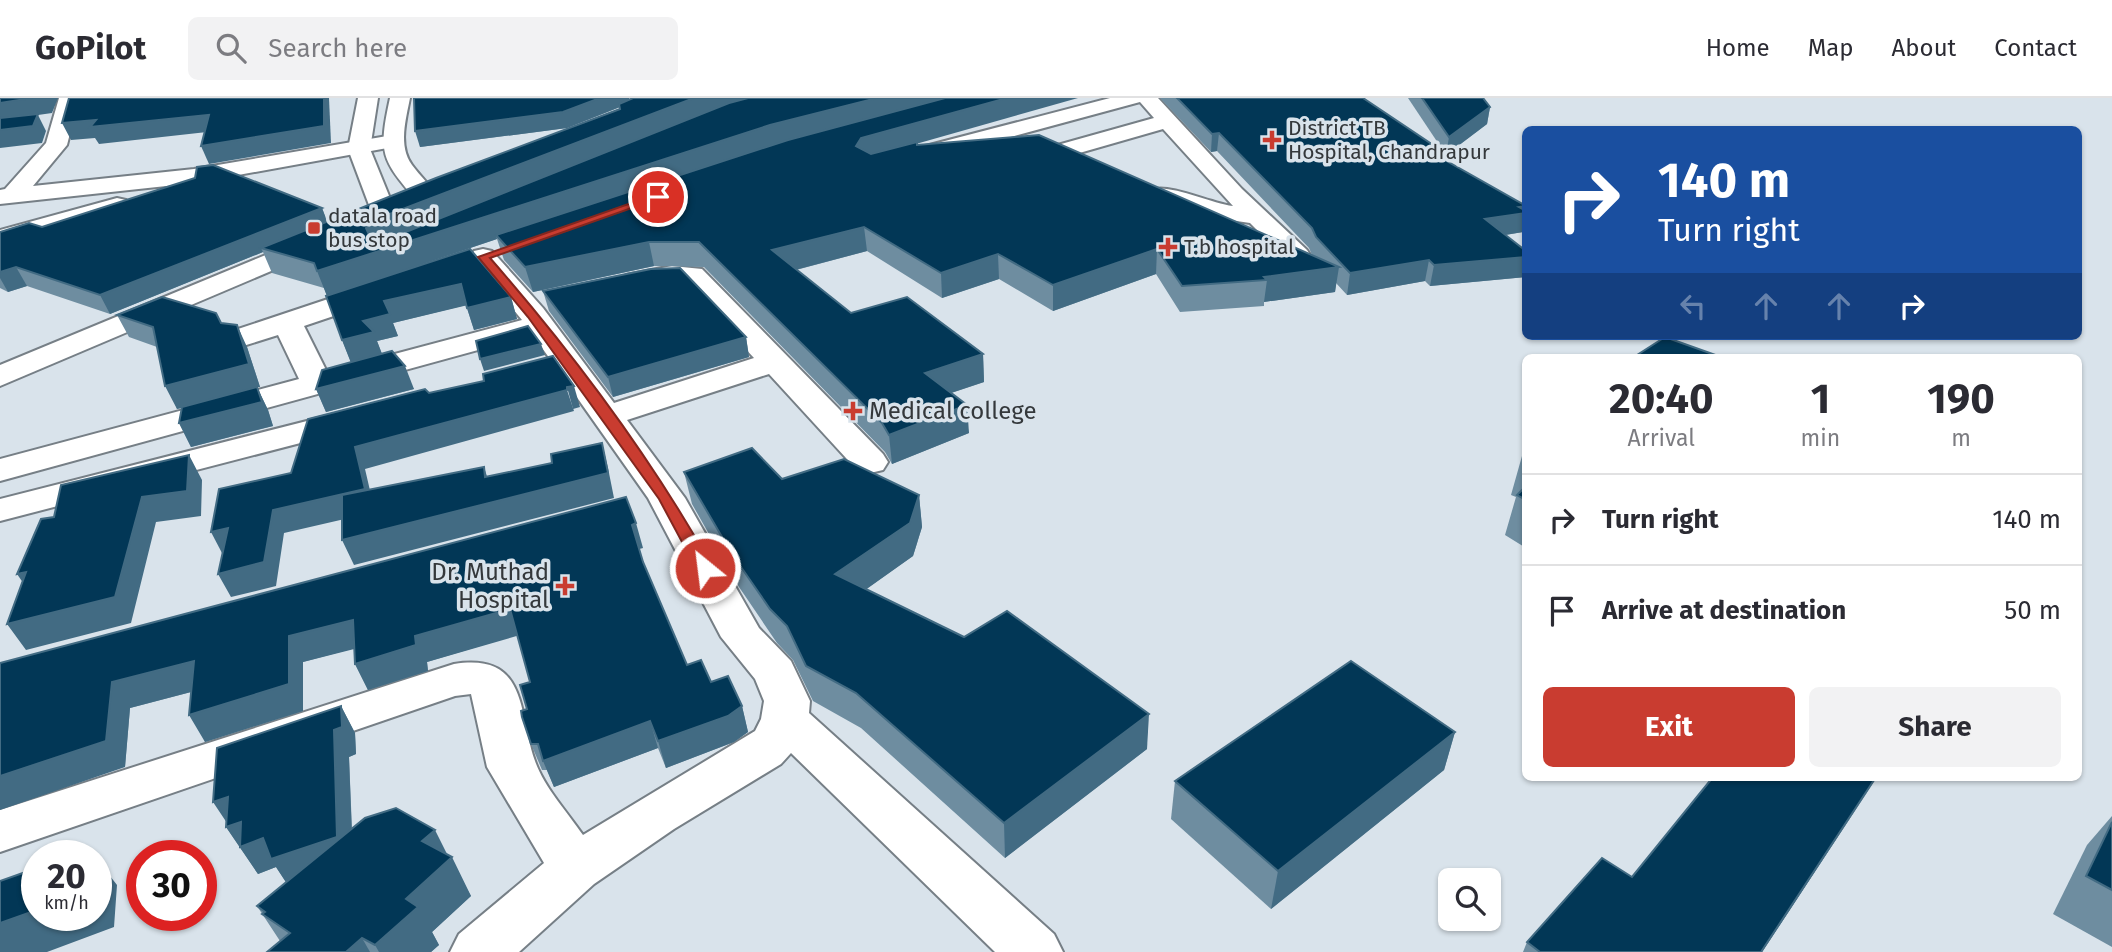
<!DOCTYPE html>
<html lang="en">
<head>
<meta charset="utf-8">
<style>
  :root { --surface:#fff; --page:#f2f2f3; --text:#2b2b33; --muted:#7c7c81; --line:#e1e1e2; --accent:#c93c30 }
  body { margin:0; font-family:"Fira Sans",sans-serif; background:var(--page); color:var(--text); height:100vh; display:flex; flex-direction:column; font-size:26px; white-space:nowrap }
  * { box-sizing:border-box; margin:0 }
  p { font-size:23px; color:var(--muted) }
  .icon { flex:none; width:38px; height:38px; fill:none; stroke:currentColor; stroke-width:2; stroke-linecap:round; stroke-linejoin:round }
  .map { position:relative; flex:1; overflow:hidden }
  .sheet { position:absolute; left:1522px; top:256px; width:560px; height:427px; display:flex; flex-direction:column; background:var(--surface); border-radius:10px; box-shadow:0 2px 5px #0004 }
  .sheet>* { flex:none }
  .hud { position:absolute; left:1522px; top:28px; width:560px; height:214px; border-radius:10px; box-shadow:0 2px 5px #0004; background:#1a4fa0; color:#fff; overflow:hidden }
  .controls { position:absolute; left:1438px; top:770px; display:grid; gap:14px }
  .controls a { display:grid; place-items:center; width:63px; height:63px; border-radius:10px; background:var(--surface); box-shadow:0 2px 5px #0004; font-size:35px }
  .speed { position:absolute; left:21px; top:742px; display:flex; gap:14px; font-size:35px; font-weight:700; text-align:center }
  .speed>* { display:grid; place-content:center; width:91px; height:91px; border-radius:50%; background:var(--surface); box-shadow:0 2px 5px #0004; line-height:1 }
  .speed small { font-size:18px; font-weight:400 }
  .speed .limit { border:10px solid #d22; background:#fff; color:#111 }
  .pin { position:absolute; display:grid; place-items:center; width:60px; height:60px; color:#fff; margin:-30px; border:4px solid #fff; border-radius:50%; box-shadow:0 2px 7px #0007 }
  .me { position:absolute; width:77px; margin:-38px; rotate:331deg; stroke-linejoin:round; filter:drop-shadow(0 0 5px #0008) }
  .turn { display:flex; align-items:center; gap:24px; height:147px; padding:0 21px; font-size:32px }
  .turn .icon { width:91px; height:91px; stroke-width:2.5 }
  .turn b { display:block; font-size:49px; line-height:60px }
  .lanes { display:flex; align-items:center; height:66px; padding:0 21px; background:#0003; justify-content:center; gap:35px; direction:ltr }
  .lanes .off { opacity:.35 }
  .eta { display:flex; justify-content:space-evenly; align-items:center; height:119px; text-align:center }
  .eta b { font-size:42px; font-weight:700; line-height:49px }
  .button { display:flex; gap:14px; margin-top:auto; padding:14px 21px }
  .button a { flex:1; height:80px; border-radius:10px; background:var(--accent); color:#fff; font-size:28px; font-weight:700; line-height:80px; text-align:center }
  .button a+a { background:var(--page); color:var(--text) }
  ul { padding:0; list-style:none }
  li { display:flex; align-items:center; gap:21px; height:91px; padding:0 21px; border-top:2px solid var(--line) }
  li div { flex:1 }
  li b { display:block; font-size:26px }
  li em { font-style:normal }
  header { display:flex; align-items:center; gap:42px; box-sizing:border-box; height:98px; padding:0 35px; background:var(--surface); border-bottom:2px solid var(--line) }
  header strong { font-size:33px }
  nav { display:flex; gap:38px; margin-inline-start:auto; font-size:24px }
  .search { width:490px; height:63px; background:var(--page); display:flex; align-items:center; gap:18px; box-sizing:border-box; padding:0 24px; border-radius:10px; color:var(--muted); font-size:26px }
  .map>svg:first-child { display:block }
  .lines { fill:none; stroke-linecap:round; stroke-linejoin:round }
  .minor-casing { stroke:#767f86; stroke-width:4 }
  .major-casing { stroke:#767f86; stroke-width:4 }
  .minor { fill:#fff; fill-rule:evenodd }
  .major { fill:#fff; fill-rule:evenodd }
  .wall { fill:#6e8da0 }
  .shaded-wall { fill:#426b83 }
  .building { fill:#023756; stroke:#426b83; stroke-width:2 }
  .route { fill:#c93c30; stroke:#83271f; stroke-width:2 }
  .poi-dot { fill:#c93c30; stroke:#d9e3eb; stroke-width:2.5 }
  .labels { text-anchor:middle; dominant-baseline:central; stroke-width:7; stroke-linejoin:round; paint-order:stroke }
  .far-poi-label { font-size:21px; fill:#34383b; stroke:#d9e3eb; text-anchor:start }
  .poi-label { font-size:24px; fill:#34383b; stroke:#d9e3eb; text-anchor:start }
</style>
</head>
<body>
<header>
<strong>GoPilot</strong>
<div class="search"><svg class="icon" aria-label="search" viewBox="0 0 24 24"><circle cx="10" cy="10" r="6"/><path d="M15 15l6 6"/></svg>Search here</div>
<nav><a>Home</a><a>Map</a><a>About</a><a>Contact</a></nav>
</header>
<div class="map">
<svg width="2112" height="854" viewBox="0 0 2112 854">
  <rect width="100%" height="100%" fill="#d9e3eb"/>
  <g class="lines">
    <g class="minor-casing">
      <g id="minor">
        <path d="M59,0H79L67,47L33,88L194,71L393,37L404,43L393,49L194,85L0,106V92L5,91L46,45Z"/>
        <path d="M1110,0H1158L1242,91L1307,152L1311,158L1307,164H1289L1250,125L1197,117L1155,101L1151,96L1155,91C1172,87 1211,105 1233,108L1163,31L1062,60L1051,53L1054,48L1154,20L1140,4L922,63L911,56L914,51Z"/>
        <path d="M117,100L126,102L129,107L126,112L0,148V132Z"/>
        <path d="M483,151L492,153L543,210L614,305L754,260L684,185L636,191L626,189L622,183L626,177L672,168L702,171L883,356L888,364L883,372L870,375L857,372L769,276L627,322L685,400L759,530L791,563L810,603L809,615L1054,836L1063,854H995L791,655L781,666L674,731L594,786L519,854H450L459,836L544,765L487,669L471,596L455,598L0,754V712L454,566C529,554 518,616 535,663C544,689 568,715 583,737L755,633L761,621L764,603L755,581L721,539L648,400L533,237L0,383V361L299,281L278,237L243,248L232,245L228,239L232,233L370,187L380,185L390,187L394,193L390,199L304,228L327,274L522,222L470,159L474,153Z"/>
        <path d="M354,311L366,314L371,321L366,328L0,423V401Z"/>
      </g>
    </g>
    <g class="major-casing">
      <g id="major">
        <path d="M358,0H378L370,51L396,115L393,120H375L372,115L348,51Z"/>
        <path d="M390,0H410C406,21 398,48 412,67C420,78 430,87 438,98L435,103H417C381,61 378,55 390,0Z"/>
        <path d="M314,137L323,139L327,145L323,151L0,288V267Z"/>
      </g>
    </g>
    <use href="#minor" class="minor"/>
    <use href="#major" class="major"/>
  </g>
  <g class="wall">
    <path d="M414,0H629V2L917,46V47L1312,157L1309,150L1217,53L1211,54L1160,0H1363L1434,56L1526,113V124L1523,134L1505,137L1526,153V179L1430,188L1425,183L1347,197L1336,185L1335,194L1264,204V208L1180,214L1156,176L1053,213L999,181L942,200L867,153L796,172L851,215L983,256L984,284L951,295L969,335L892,366L885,354L704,169L654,168L533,194L504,162L497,141L336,195L511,199L517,221L474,232L466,207L393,225L398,238L377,243L382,256L414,291L326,314L316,291L351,264L342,242L327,198L324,190L272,175L263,154L110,216L27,188L8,194L0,190V134L42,129L322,110L327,124L620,11V9L567,30L420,49Z"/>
    <path d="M1408,0H1483L1490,9L1487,26L1446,57Z"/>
    <path d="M543,193L746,239L749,259L613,299L549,213Z"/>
    <path d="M117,217L221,225L247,249L260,289H257L268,312L273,328L191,349L179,325L182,310L177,311L157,249L129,239Z"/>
    <path d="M1526,355V450L1505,437L1516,399L1511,397L1522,358Z"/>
    <path d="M684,374L782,381L919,397L922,429L913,458L866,491L1147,651L1005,760L861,630L813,603L793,562L777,545L739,489L692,406Z"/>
    <path d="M643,450L639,451L643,464L687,567L711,584L742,608L748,634L734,644L666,670L658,650L554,689L547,672H542L531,646L527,611L530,584L517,537L427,564L428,573L368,592L355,566V550L303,564V613L205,644L191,594L130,610L125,669L0,565Z"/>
    <path d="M341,608L355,635L356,656L349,659L352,731L447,757L471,798L432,834L439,847L431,854H267L280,843L257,808L286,784L276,769L258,776L226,729Z"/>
    <path d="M1455,634L1444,672L1271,811L1171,721L1175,683Z"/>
    <path d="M1877,679L1762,854H1523L1527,844L1632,779Z"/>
    <path d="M2112,718V849L2053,816L2087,747Z"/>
  </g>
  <g class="shaded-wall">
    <path d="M32,0H58L52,15L38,17L46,33L42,45L0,50V5Z"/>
    <path d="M324,0H329L331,45L209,66L201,48Z"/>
    <path d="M600,0H629L630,5L567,30L420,49L415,33Z"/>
    <path d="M694,0H762L770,27L877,0H956L496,137L497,141L327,198L317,173L366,130L371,123Z"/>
    <path d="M1007,0H1078L863,61L856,48L861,40Z"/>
    <path d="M1490,9L1487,26L1446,57L1449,39Z"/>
    <path d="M209,17L216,33L99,46L95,40L71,42L62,25L96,22Z"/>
    <path d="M1219,35L1217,53L1211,54L1212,36Z"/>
    <path d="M1526,108L1524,115H1526V124L1523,134L1481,141L1485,121L1519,109Z"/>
    <path d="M322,110L329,128L261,150L263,154L110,216L100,197Z"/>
    <path d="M864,129L867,153L776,177L772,152Z"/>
    <path d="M649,144L654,168L533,194L525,169Z"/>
    <path d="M1157,151L1156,176L1053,213V187Z"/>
    <path d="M998,156L999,181L942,200L941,175Z"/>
    <path d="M1526,159V179L1430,188L1434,167Z"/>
    <path d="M1429,162L1425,183L1347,197L1350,175Z"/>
    <path d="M16,169L27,188L8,194L0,180V174Z"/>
    <path d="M1339,169L1335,194L1264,204L1267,182L1264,179Z"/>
    <path d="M461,186L468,207L393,225L398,238L377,243L382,256L351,265L342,242L384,203Z"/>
    <path d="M511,199L517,221L474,232L467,210Z"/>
    <path d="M237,227L247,249L260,289H257L268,312L273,328L191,349L179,325L257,289L177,311L165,288Z"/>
    <path d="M746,239L749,259L613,299L608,279Z"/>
    <path d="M541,246L545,257L484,273L480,261Z"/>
    <path d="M983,256L984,284L927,303L925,275Z"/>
    <path d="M405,268L414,291L326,314L316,291Z"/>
    <path d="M574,288L580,309L573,311L567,289Z"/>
    <path d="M567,292L574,313L365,371L375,414L284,435L276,488L231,499L218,476L273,412L355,349Z"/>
    <path d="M967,307L969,335L892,366L889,337Z"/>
    <path d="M602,345L608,370L614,400L354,467L342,442L485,379L484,369L492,394Z"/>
    <path d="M189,357L202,382L201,418L156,424L131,525L26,552L7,526L142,399Z"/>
    <path d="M919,397L922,429L913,458L840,510L835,476Z"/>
    <path d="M636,425L643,450L639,451L632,427Z"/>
    <path d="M228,430L223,457L211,434Z"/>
    <path d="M26,474L35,502L17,476Z"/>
    <path d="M510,511L520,537L427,564L428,573L368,592L355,566L415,538Z"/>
    <path d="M353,522L366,548L303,564V613L205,644L189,617L289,538Z"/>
    <path d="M194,563L210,589L130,610L125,669L0,712V678L112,584Z"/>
    <path d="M341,608L355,635L356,656L349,659L353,767L289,789L276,769L258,776L226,729L229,728L213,704L228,699L334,632Z"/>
    <path d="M742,608L748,634L734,644L666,670L658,643Z"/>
    <path d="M1149,616L1147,651L1005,760L1004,725Z"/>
    <path d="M650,623L658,650L554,689L543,663Z"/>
    <path d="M1455,634L1444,672L1271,811L1278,773Z"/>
    <path d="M1877,679L1762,854H1761Z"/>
    <path d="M435,732L450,762L452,759L471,798L432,834L439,847L431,854H379L375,847L406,801L422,743Z"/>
    <path d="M96,760L117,787L114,829L47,854H0V825L37,812V817H96Z"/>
    <path d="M362,840L370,854H346Z"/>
  </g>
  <g class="building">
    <path d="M0,0H32L0,5Z"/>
    <path d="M69,0H324V28L201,48L209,17L90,29L96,22L62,25Z"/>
    <path d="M414,0H600L563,14L415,33Z"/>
    <path d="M633,0H694L371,123L366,130L370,139L391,140L729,5L748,0H877L770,27L317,173L314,165L261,150L436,80L620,11L619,6Z"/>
    <path d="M945,0H1007L861,40L856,48L871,56L917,44V47L1039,37L1339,169L1264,179L1267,182L1182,188L1157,151L1053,187L998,156L941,175L864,129L772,152L851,215L907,199L983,256L925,275L967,307L889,337L882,325L699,144H649L525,169L496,137L788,42Z"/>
    <path d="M1177,0H1363L1436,49L1429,53L1526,108L1519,109L1526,113V115L1485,121L1526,153V159L1434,167L1429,162L1350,175L1316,139L1312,130L1219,35L1212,36Z"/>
    <path d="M1422,0H1483L1490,9L1449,39Z"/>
    <path d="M38,16L33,28L0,32V20Z"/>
    <path d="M213,67L322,110L100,197L16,169L0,174V134L29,125L42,129L195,80L197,69Z"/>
    <path d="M470,151L511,199L467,210L461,186L384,203L390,216L363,223L374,234L342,242L326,198Z"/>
    <path d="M680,170L746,239L608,279L543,193L651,171Z"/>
    <path d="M162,199L216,215L221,225L237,227L249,266L165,288L153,229L117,217Z"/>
    <path d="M528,228L541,246L480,261L476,243Z"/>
    <path d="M1665,239L1721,259H1634Z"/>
    <path d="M392,253L405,268L316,291L322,272Z"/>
    <path d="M553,258L574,288L567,289V292L355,349L365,391L273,412L264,464L218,476L228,430L211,434L219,391L291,375L308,321L425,291L429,295L484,283L483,276Z"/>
    <path d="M257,289L262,304L179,325L182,309Z"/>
    <path d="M602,345L608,375L342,442V397L484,369L485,379L552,365L551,356Z"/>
    <path d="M752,350L782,381L844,361L919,397L910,425L835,476L964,539L1007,513L1149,616L1004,725L856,595L806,568L787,528L770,511L732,456L684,374Z"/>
    <path d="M189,357L187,393L142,399L115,499L7,526L26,474L17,476L41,421L54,419L61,387Z"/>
    <path d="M1526,388V402L1517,397Z"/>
    <path d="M626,399L636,425L632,427L643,464L687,567L701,562L711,584L728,578L742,608L728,618L658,643L650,623L543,663L538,646H531L522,619L521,613L527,611L520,587L530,584L510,511L415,538L416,547L355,566L353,522L289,538V586L189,617L194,563L112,584L106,643L0,678V565Z"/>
    <path d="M1351,563L1455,634L1278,773L1175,683Z"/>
    <path d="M341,608L342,629L334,632L337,739L271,761L263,740L240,749L241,724L226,729L228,699L213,704L217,650Z"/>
    <path d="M1713,679H1876L1761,854H1540L1527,844L1602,760L1632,779Z"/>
    <path d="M396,710L435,732L422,743L452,759L406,801L418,809L375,847L362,840L346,854H267L290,835L262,816L265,814L257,808L365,720Z"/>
    <path d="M2112,724V792L2086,778Z"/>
    <path d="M90,752L89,758H73Z"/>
    <path d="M37,770V812L0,825V783Z"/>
  </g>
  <path class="route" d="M654,97L663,99L490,160C573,255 651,359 713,470L705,475L696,470L659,401L528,219L478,159Z"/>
  <g class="poi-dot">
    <path d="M1268.5 31.5h7v7h7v7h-7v7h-7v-7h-7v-7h7z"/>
    <rect x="307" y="123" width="14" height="14" rx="3.5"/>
    <path d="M1164.5 138.5h7v7h7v7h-7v7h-7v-7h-7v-7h7z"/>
    <path d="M849.5 302.5h7v7h7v7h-7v7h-7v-7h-7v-7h7z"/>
    <path d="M561.5 477.5h7v7h7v7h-7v7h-7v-7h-7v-7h7z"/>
  </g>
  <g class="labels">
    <g class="far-poi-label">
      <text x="1288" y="30">District TB<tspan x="1288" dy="24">Hospital, Chandrapur</tspan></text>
      <text x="328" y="118">datala road<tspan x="328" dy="24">bus stop</tspan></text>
      <text x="1184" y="149">T.b hospital</text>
    </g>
    <g class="poi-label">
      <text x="869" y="313">Medical college</text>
      <text x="549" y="474" text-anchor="end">Dr. Muthad<tspan x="549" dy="28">Hospital</tspan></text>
    </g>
  </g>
</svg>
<div class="controls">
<a><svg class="icon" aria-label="search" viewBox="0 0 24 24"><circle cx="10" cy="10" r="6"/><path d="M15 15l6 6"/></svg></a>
</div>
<div class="speed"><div>20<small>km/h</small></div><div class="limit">30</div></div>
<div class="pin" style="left:658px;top:99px;background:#d93025"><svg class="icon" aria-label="arrive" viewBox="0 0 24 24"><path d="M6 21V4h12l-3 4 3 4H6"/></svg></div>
<svg class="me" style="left:705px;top:470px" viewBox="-20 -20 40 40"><circle r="17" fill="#c93c30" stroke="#fff" stroke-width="3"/><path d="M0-11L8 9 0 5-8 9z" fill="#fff"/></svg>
<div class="hud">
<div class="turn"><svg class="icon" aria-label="right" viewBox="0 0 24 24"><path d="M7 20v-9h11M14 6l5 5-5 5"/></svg><div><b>140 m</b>Turn right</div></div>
<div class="lanes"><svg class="icon off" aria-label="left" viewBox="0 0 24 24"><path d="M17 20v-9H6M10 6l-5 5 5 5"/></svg><svg class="icon off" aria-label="ahead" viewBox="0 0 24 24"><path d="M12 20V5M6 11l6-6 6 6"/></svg><svg class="icon off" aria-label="ahead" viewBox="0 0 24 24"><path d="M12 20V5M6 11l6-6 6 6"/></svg><svg class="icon" aria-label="right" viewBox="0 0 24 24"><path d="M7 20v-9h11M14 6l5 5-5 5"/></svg></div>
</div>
<section class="sheet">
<div class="eta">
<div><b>20:40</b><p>Arrival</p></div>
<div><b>1</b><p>min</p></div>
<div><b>190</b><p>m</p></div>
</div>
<ul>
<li><svg class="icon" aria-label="right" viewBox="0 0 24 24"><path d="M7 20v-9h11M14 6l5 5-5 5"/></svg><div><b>Turn right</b></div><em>140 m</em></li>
<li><svg class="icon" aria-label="arrive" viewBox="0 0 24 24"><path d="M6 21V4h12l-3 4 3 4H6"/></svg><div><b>Arrive at destination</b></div><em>50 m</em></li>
</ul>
<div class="button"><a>Exit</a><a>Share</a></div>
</section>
</div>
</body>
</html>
